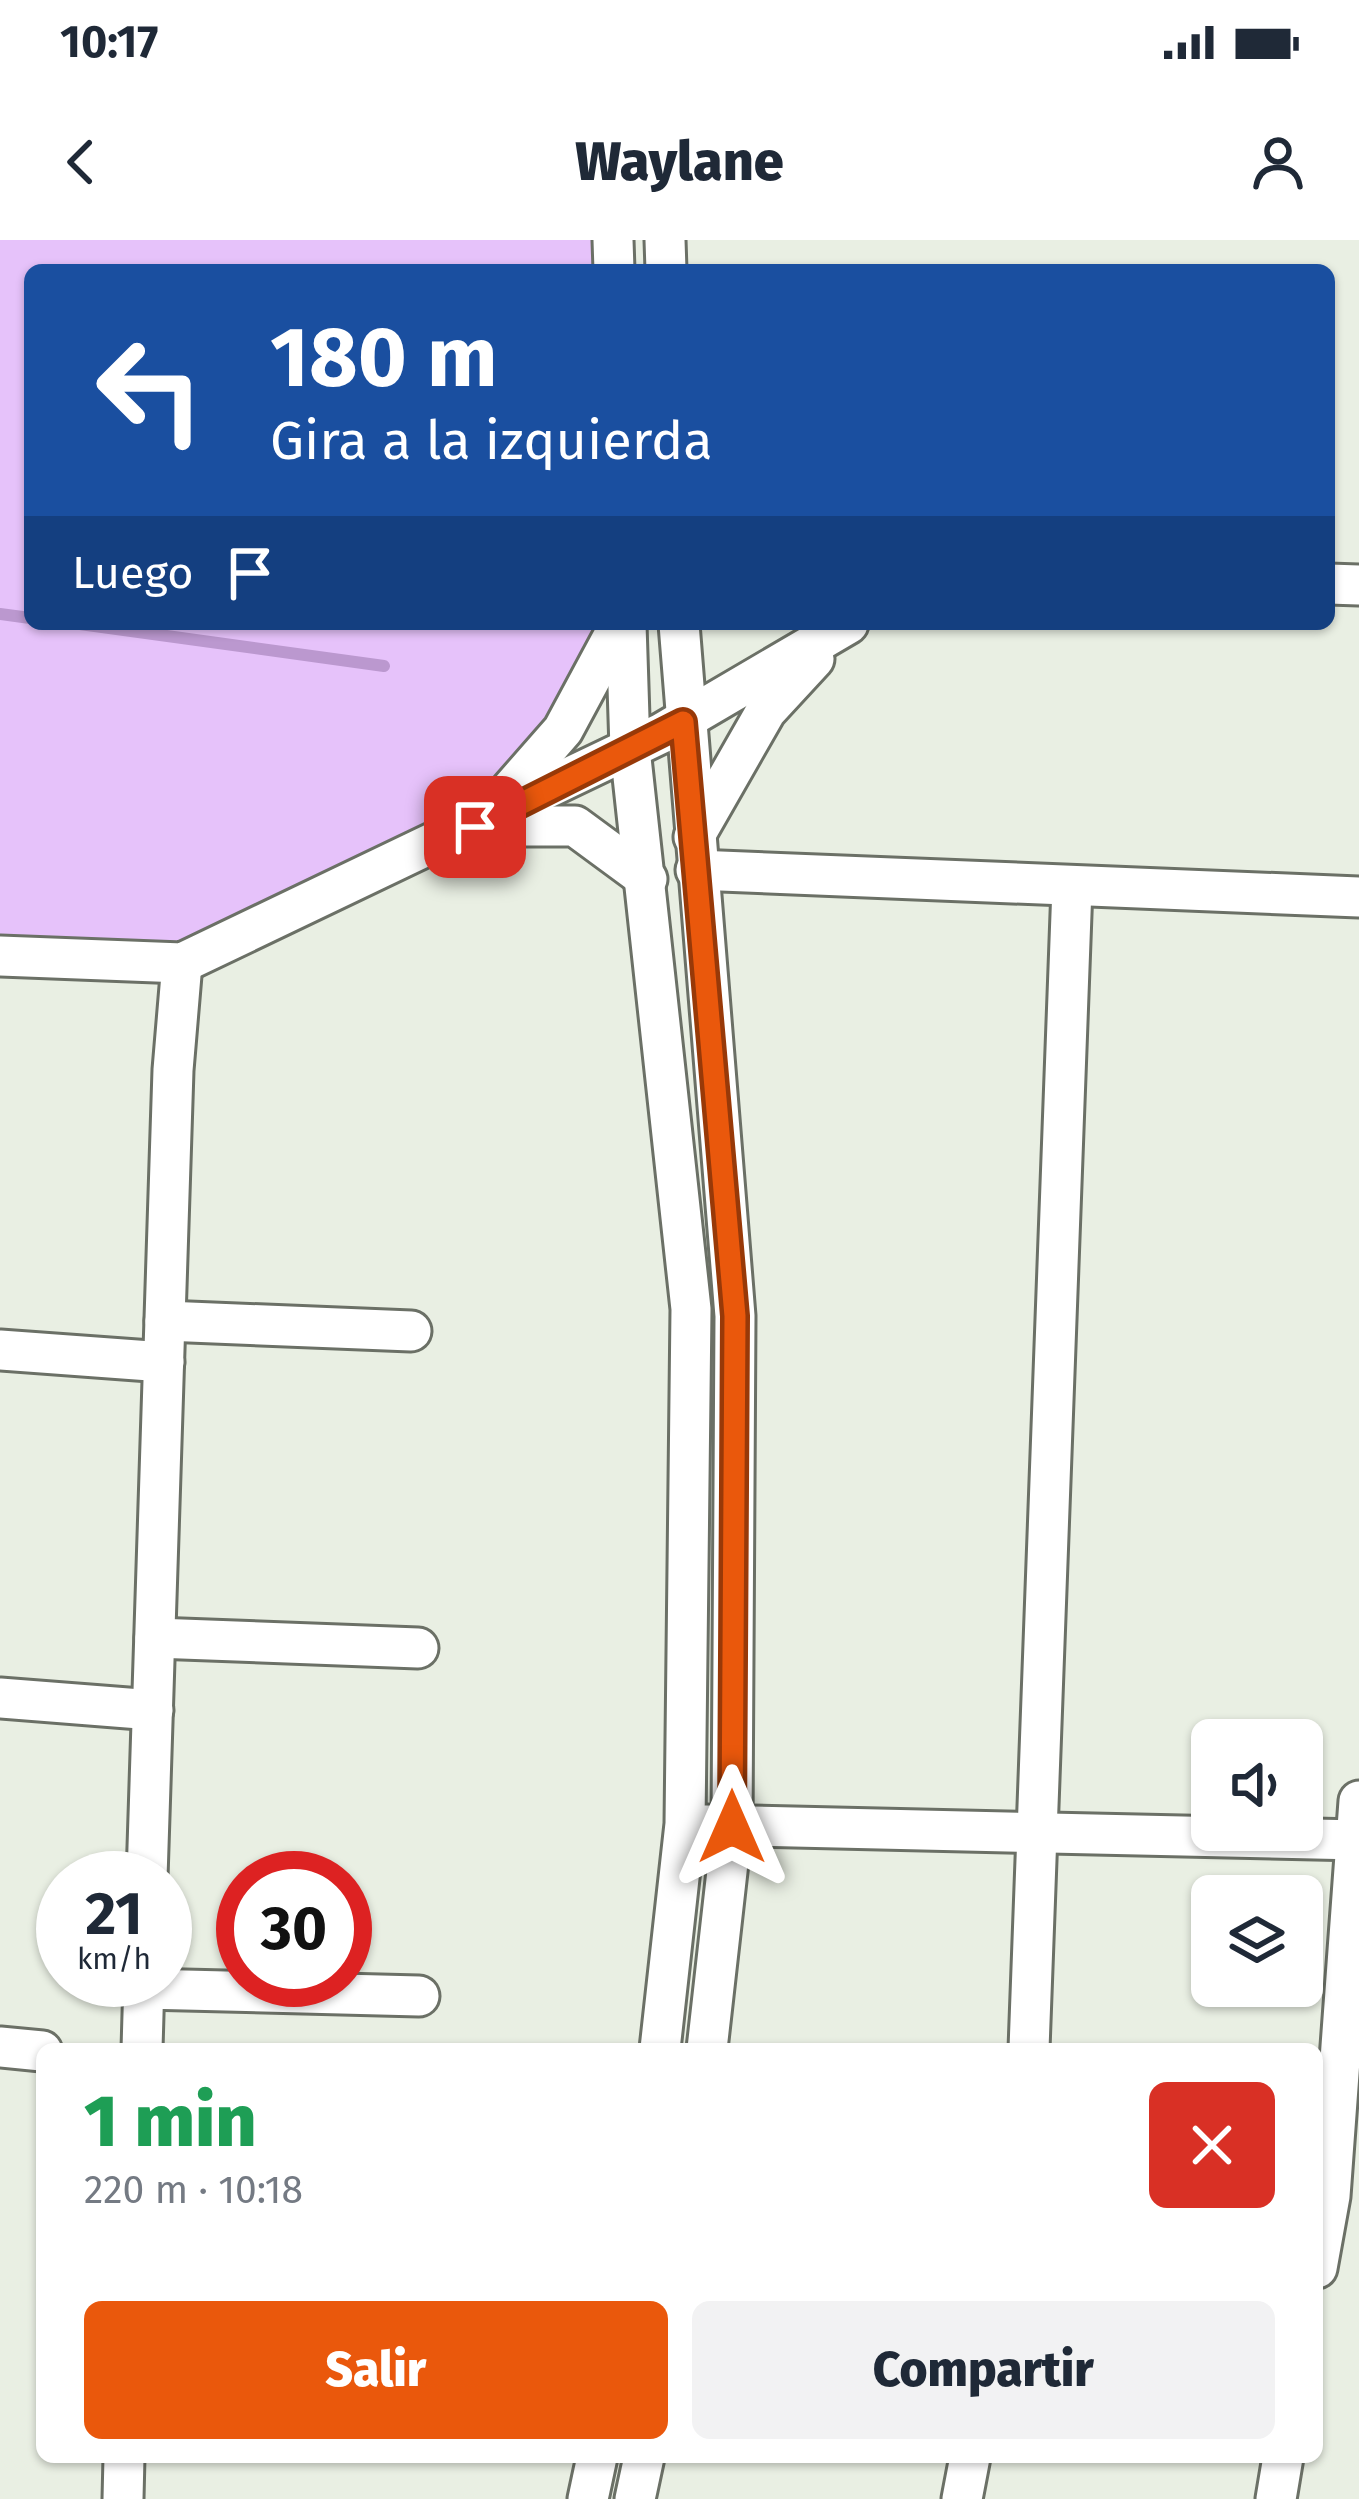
<!DOCTYPE html>
<html lang="es">
<head>
<meta charset="utf-8">
<style>
  :root { --surface:#fff; --page:#f2f2f3; --text:#1f2937; --muted:#747a83; --accent:#ea580c }
  body { margin:0; font-family:"Fira Sans",sans-serif; background:var(--page); color:var(--text); height:100vh; display:flex; flex-direction:column; font-size:45px; white-space:nowrap }
  * { box-sizing:border-box; margin:0 }
  p { font-size:39px; color:var(--muted) }
  .icon { flex:none; width:66px; height:66px; fill:none; stroke:currentColor; stroke-width:2; stroke-linecap:round; stroke-linejoin:round }
  .map { position:relative; flex:1; overflow:hidden }
  .details { position:absolute; left:36px; top:1803px; width:1287px; height:420px; display:flex; flex-direction:column; background:var(--surface); border-radius:18px; box-shadow:0 3px 9px #0004 }
  .details>* { flex:none }
  .top-card { position:absolute; left:24px; top:24px; width:1311px; height:366px; border-radius:18px; box-shadow:0 3px 9px #0004; background:#1a4fa0; color:#fff; overflow:hidden }
  .fabs { position:absolute; left:1191px; top:1479px; display:grid; gap:24px }
  .fabs a { display:grid; place-items:center; width:132px; height:132px; border-radius:18px; background:var(--surface); box-shadow:0 3px 9px #0004; font-size:60px }
  .speed { position:absolute; left:36px; top:1611px; display:flex; gap:24px; font-size:60px; font-weight:700; text-align:center }
  .speed>* { display:grid; place-content:center; width:156px; height:156px; border-radius:50%; background:var(--surface); box-shadow:0 3px 9px #0004; line-height:1 }
  .speed small { font-size:30px; font-weight:400 }
  .speed .limit { border:18px solid #d22; background:#fff; color:#111 }
  .pin { position:absolute; display:grid; place-items:center; width:102px; height:102px; color:#fff; margin:-51px; border-radius:24px; box-shadow:0 6px 18px #0006 }
  .me { position:absolute; width:132px; margin:-66px; rotate:0deg; stroke-linejoin:round; filter:drop-shadow(0 0 9px #0008) }
  .turn { display:flex; align-items:center; gap:42px; height:252px; padding:0 48px; font-size:54px }
  .turn .icon { width:156px; height:156px; stroke-width:2.5 }
  .turn b { display:block; font-size:84px; line-height:102px }
  .then { display:flex; align-items:center; height:114px; padding:0 48px; background:#0003; gap:24px; font-size:45px }
  .round { display:grid; place-items:center; flex:none; width:126px; height:126px; border-radius:18px; background:var(--page) }
  .headline { display:flex; align-items:center; justify-content:space-between; height:204px; padding:0 48px }
  h1 { font-size:72px; font-weight:800; line-height:90px; color:#1e9e55 }
  .cta { display:flex; gap:24px; margin-top:auto; padding:24px 48px }
  .cta a { flex:1; height:138px; border-radius:18px; background:var(--accent); color:#fff; font-size:48px; font-weight:800; line-height:138px; text-align:center }
  .cta a+a { background:var(--page); color:var(--text) }
  .status { display:flex; justify-content:space-between; align-items:center; height:84px; padding:0 60px; background:var(--surface); direction:ltr }
  .status svg { height:33px; fill:currentColor }
  header { display:flex; justify-content:space-between; align-items:center; height:156px; padding:0 48px; background:var(--surface); font-size:54px; font-weight:800 }
  .map>svg:first-child { display:block }
  .green { fill:#e6c2fa }
  .lines { fill:none; stroke-linecap:round; stroke-linejoin:round }
  .stream { stroke:#bb98cf; stroke-width:12 }
  .minor-casing { stroke:#6b7066; stroke-width:45 }
  .minor { stroke:#fff; stroke-width:39 }
  .route-casing { stroke:#983908; stroke-width:30 }
  .route { stroke:#ea580c; stroke-width:21 }
</style>
</head>
<body>
<div class="status"><b>10:17</b><svg viewBox="0 0 49 12"><path d="M0 12V9h3v3zM5 12V6h3v6zM10 12V3h3v9zM15 12V0h3v12zM26 1h20v11H26zM47 4h2v5h-2z"/></svg></div>
<header><svg class="icon" aria-label="back" viewBox="0 0 24 24"><path d="M15 5l-7 7 7 7"/></svg>Waylane<svg class="icon" aria-label="person" viewBox="0 0 24 24"><circle cx="12" cy="8" r="4"/><path d="M4 21q1-7 8-7t8 7"/></svg></header>
<div class="map">
<svg width="1359" height="2259" viewBox="0 0 1359 2259">
  <rect width="100%" height="100%" fill="#e9efe3"/>
  <path class="green" d="M0,0H613L614,30H30V384H620L528,534L182,723L0,720Z"/>
  <g class="lines">
    <g class="stream">
      <path d="M0,374L30,378"/>
      <path d="M80,384L384,426"/>
    </g>
    <g class="minor-casing">
      <g id="minor">
        <path d="M613,0L614,30"/>
        <path d="M665,0L666,30"/>
        <path d="M1329,344L1359,345"/>
        <path d="M626,384L630,509L691,1069L685,1584L660,1809"/>
        <path d="M679,384L735,1076L732,1587L707,1809"/>
        <path d="M500,562L563,490L620,384"/>
        <path d="M493,586H575L647,639"/>
        <path d="M694,597L766,471L814,419"/>
        <path d="M696,630L1359,657"/>
        <path d="M0,716L182,723L662,493L848,384"/>
        <path d="M165,1081L411,1091"/>
        <path d="M0,1110L164,1122"/>
        <path d="M155,1398L418,1408"/>
        <path d="M0,1458L153,1470"/>
        <path d="M705,1585L1359,1600"/>
        <path d="M147,1638L173,830L182,723"/>
        <path d="M144,1749L419,1756"/>
        <path d="M0,1807L42,1811"/>
        <path d="M142,1809L144,1740"/>
        <path d="M1029,1809L1072,647"/>
        <path d="M1317,2028L1330,1956L1359,1561"/>
        <path d="M123,2259L124,2217"/>
        <path d="M588,2259L597,2217"/>
        <path d="M635,2259L644,2217"/>
        <path d="M962,2259L970,2217"/>
        <path d="M1276,2259L1283,2217"/>
      </g>
    </g>
    <use href="#minor" class="minor"/>
  </g>
  <g class="lines">
    <g class="route-casing">
      <path id="route" d="M475,587L683,482L735,1076L732,1587"/>
    </g>
    <use href="#route" class="route"/>
  </g>
</svg>
<div class="fabs">
<a><svg class="icon" aria-label="sound" viewBox="0 0 24 24"><path d="M4 9h4l5-4v14l-5-4H4zM17 9q2 3 0 6"/></svg></a>
<a><svg class="icon" aria-label="layers" viewBox="0 0 24 24"><path d="M12 4l9 5-9 5-9-5zM3 14l9 5 9-5"/></svg></a>
</div>
<div class="speed"><div>21<small>km/h</small></div><div class="limit">30</div></div>
<div class="pin" style="left:475px;top:587px;background:#d93025"><svg class="icon" aria-label="arrive" viewBox="0 0 24 24"><path d="M6 21V4h12l-3 4 3 4H6"/></svg></div>
<svg class="me" style="left:732px;top:1587px" viewBox="-20 -20 40 40"><path d="M0-17L14 15 0 8-14 15z" fill="#ea580c" stroke="#fff" stroke-width="4"/></svg>
<div class="top-card">
<div class="turn"><svg class="icon" aria-label="left" viewBox="0 0 24 24"><path d="M17 20v-9H6M10 6l-5 5 5 5"/></svg><div><b>180 m</b>Gira a la izquierda</div></div>
<div class="then">Luego<svg class="icon" aria-label="arrive" viewBox="0 0 24 24"><path d="M6 21V4h12l-3 4 3 4H6"/></svg></div>
</div>
<section class="details">
<div class="headline"><div><h1>1 min</h1><p>220 m · 10:18</p></div><a class="round" style="background:#d93025;color:#fff"><svg class="icon" aria-label="close" viewBox="0 0 24 24"><path d="M6 6l12 12M18 6L6 18"/></svg></a></div>
<div class="cta"><a>Salir</a><a>Compartir</a></div>
</section>
</div>
</body>
</html>
